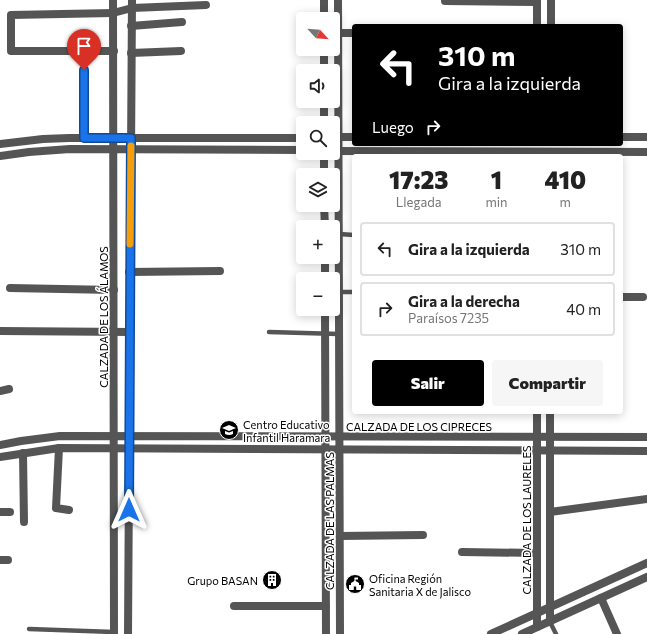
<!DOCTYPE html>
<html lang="es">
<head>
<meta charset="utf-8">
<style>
  :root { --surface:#fff; --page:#f6f6f6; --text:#222; --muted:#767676; --line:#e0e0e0; --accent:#000 }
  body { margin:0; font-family:Commissioner,sans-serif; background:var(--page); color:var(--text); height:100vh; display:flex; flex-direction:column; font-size:15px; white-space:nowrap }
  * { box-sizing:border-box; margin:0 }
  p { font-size:13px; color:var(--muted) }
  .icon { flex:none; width:22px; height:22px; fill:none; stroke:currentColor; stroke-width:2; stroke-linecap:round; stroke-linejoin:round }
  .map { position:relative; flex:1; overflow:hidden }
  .drawer { position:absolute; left:352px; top:154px; width:271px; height:260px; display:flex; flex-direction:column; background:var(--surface); border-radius:4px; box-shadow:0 2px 10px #0003 }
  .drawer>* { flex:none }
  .top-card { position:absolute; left:352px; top:24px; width:271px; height:122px; border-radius:4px; box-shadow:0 2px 10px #0003; background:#000; color:#fff; overflow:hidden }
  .needle { width:26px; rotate:116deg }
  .controls { position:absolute; left:296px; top:12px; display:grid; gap:8px }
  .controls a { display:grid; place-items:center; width:44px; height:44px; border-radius:4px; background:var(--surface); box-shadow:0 2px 10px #0003; font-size:20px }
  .pin { position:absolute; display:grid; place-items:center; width:34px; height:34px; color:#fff; margin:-41px -17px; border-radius:50% 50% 50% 0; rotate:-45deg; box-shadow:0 0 4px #0007 }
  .pin .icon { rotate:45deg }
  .me { position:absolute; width:44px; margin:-22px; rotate:0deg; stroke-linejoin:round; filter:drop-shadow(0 0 3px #0008) }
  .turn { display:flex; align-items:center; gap:14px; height:84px; padding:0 20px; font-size:18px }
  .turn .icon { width:52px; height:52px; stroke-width:2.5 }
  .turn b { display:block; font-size:28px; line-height:34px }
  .then { display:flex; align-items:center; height:38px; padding:0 20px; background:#0003; gap:8px; font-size:15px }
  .eta { display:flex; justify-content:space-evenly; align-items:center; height:68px; text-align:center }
  .eta b { font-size:24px; font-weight:800; line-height:28px }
  .primary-button { display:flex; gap:8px; margin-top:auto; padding:8px 20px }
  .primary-button a { flex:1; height:46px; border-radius:4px; background:var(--accent); color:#fff; font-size:16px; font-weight:800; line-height:46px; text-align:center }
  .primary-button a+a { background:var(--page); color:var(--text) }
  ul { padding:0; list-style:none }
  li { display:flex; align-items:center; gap:12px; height:54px; margin:0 8px 6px; padding:0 12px; border:2px solid var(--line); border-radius:4px }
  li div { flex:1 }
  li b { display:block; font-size:15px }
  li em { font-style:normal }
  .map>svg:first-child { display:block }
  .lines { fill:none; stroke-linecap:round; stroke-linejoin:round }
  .lane { stroke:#555; stroke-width:4.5 }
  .street { stroke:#555; stroke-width:8 }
  .route-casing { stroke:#114b97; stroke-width:10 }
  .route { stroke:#1a73e8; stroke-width:7 }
  .slow { stroke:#f59e0b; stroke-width:7 }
  .labels { text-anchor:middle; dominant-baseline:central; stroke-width:3; stroke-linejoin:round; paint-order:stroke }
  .street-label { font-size:11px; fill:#000; stroke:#fff }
  .poi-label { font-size:11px; fill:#000; stroke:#fff; text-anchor:start }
</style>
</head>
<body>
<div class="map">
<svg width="647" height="634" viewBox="0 0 647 634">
  <rect width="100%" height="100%" fill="#fff"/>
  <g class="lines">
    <g class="lane">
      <path d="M339,234L354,235"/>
      <path d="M339,292H354"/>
      <path d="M269,332L339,334"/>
      <path d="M550,622L556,634"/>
      <path d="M29,629L114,632"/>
    </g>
    <g class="street">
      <path d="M113,0L114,634"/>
      <path d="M324,0V19"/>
      <path d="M338,0L340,634"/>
      <path d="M551,0V26"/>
      <path d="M445,1L536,2"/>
      <path d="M131,26L182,22"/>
      <path d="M537,26V0"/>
      <path d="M333,33H354"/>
      <path d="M324,49V71"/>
      <path d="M114,51H11V15L113,13L132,8L206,5"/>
      <path d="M131,53L181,51"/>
      <path d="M324,101V123"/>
      <path d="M333,137H354"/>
      <path d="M621,137H647"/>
      <path d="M83,138L84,70"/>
      <path d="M0,144L43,139L69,138H303"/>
      <path d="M333,151L647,152"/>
      <path d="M324,153V175"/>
      <path d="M0,156L29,152L70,149L303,150"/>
      <path d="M324,205L325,227"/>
      <path d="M325,257V279"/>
      <path d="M129,272L220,271"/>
      <path d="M10,288L114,290"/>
      <path d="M621,297H643"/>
      <path d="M325,309L326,634"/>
      <path d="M0,331L130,332"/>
      <path d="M0,391L9,389"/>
      <path d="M0,445L21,441L60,436L647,437"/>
      <path d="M59,448L56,508L69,510"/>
      <path d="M23,453L24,522"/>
      <path d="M0,457L59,448L647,451"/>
      <path d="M0,512H10"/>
      <path d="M550,512L647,499"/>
      <path d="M340,536L423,535"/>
      <path d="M462,552L536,553"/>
      <path d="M0,560H8"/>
      <path d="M601,598L617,634"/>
      <path d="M234,606H326"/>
      <path d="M550,622V412"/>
      <path d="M537,627V412"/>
      <path d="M128,634L132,0"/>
      <path d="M491,634L647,563"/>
      <path d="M522,634L647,577"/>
    </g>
  </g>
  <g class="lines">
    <g class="route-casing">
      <path id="route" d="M84,70V138H131L129,510"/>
    </g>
    <use href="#route" class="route"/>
    <path class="slow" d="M130,244L131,146"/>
  </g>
  <defs>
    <g id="school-disc" transform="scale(1)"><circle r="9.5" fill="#000" stroke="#fff"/><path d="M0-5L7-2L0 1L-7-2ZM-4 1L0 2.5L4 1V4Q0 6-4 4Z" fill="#fff"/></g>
    <g id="building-disc" transform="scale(1)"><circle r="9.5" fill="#000" stroke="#fff"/><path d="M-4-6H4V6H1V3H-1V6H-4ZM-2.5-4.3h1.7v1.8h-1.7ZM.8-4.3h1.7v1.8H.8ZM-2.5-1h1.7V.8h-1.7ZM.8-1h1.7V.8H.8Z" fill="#fff"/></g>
    <g id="civic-disc" transform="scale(1)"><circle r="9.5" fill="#000" stroke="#fff"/><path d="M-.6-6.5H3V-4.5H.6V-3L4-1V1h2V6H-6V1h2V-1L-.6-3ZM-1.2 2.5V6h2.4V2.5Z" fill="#fff"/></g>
  </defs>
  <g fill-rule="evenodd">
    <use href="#school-disc" x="229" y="430"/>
    <use href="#building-disc" x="272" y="580"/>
    <use href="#civic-disc" x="355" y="584"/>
  </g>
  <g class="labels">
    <g class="street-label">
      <text transform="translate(103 317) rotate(-90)">CALZADA DE LOS ÁLAMOS</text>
      <text x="419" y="426">CALZADA DE LOS CIPRECES</text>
      <text transform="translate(526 520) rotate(-90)">CALZADA DE LOS LAURELES</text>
      <text transform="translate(329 521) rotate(-90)">CALZADA DE LAS PALMAS</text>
    </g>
    <g class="poi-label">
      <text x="243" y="424">Centro Educativo<tspan x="243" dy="13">Infantil Haramara</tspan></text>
      <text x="369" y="578">Oficina Región<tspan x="369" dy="13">Sanitaria X de Jalisco</tspan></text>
      <text x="258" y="580" text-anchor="end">Grupo BASAN</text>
    </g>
  </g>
</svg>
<div class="controls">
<a><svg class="needle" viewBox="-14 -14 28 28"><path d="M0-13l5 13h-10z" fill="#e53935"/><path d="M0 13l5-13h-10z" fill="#767676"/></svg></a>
<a><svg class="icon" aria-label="sound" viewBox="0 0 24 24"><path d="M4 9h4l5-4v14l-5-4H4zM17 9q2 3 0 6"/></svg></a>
<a><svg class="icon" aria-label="search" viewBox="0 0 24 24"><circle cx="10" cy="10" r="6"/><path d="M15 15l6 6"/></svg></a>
<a><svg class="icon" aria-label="layers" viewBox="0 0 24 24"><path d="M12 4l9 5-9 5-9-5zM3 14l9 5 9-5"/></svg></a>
<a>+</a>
<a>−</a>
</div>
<div class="pin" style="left:84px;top:70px;background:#d93025"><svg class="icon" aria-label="arrive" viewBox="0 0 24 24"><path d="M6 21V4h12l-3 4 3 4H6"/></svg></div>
<svg class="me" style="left:129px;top:510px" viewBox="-20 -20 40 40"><path d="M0-17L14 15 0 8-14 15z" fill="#1a73e8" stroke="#fff" stroke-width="4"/></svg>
<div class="top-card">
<div class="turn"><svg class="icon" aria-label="left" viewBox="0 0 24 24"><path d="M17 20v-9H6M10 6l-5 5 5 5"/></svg><div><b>310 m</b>Gira a la izquierda</div></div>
<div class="then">Luego<svg class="icon" aria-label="right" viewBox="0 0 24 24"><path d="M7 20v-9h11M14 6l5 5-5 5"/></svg></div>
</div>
<section class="drawer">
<div class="eta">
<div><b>17:23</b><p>Llegada</p></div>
<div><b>1</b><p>min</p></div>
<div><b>410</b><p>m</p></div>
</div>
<ul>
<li><svg class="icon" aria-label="left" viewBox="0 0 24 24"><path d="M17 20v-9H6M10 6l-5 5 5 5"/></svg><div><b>Gira a la izquierda</b></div><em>310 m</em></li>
<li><svg class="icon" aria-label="right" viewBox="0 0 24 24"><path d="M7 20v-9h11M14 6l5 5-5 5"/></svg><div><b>Gira a la derecha</b><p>Paraísos 7235</p></div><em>40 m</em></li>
</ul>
<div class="primary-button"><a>Salir</a><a>Compartir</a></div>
</section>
</div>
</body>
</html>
